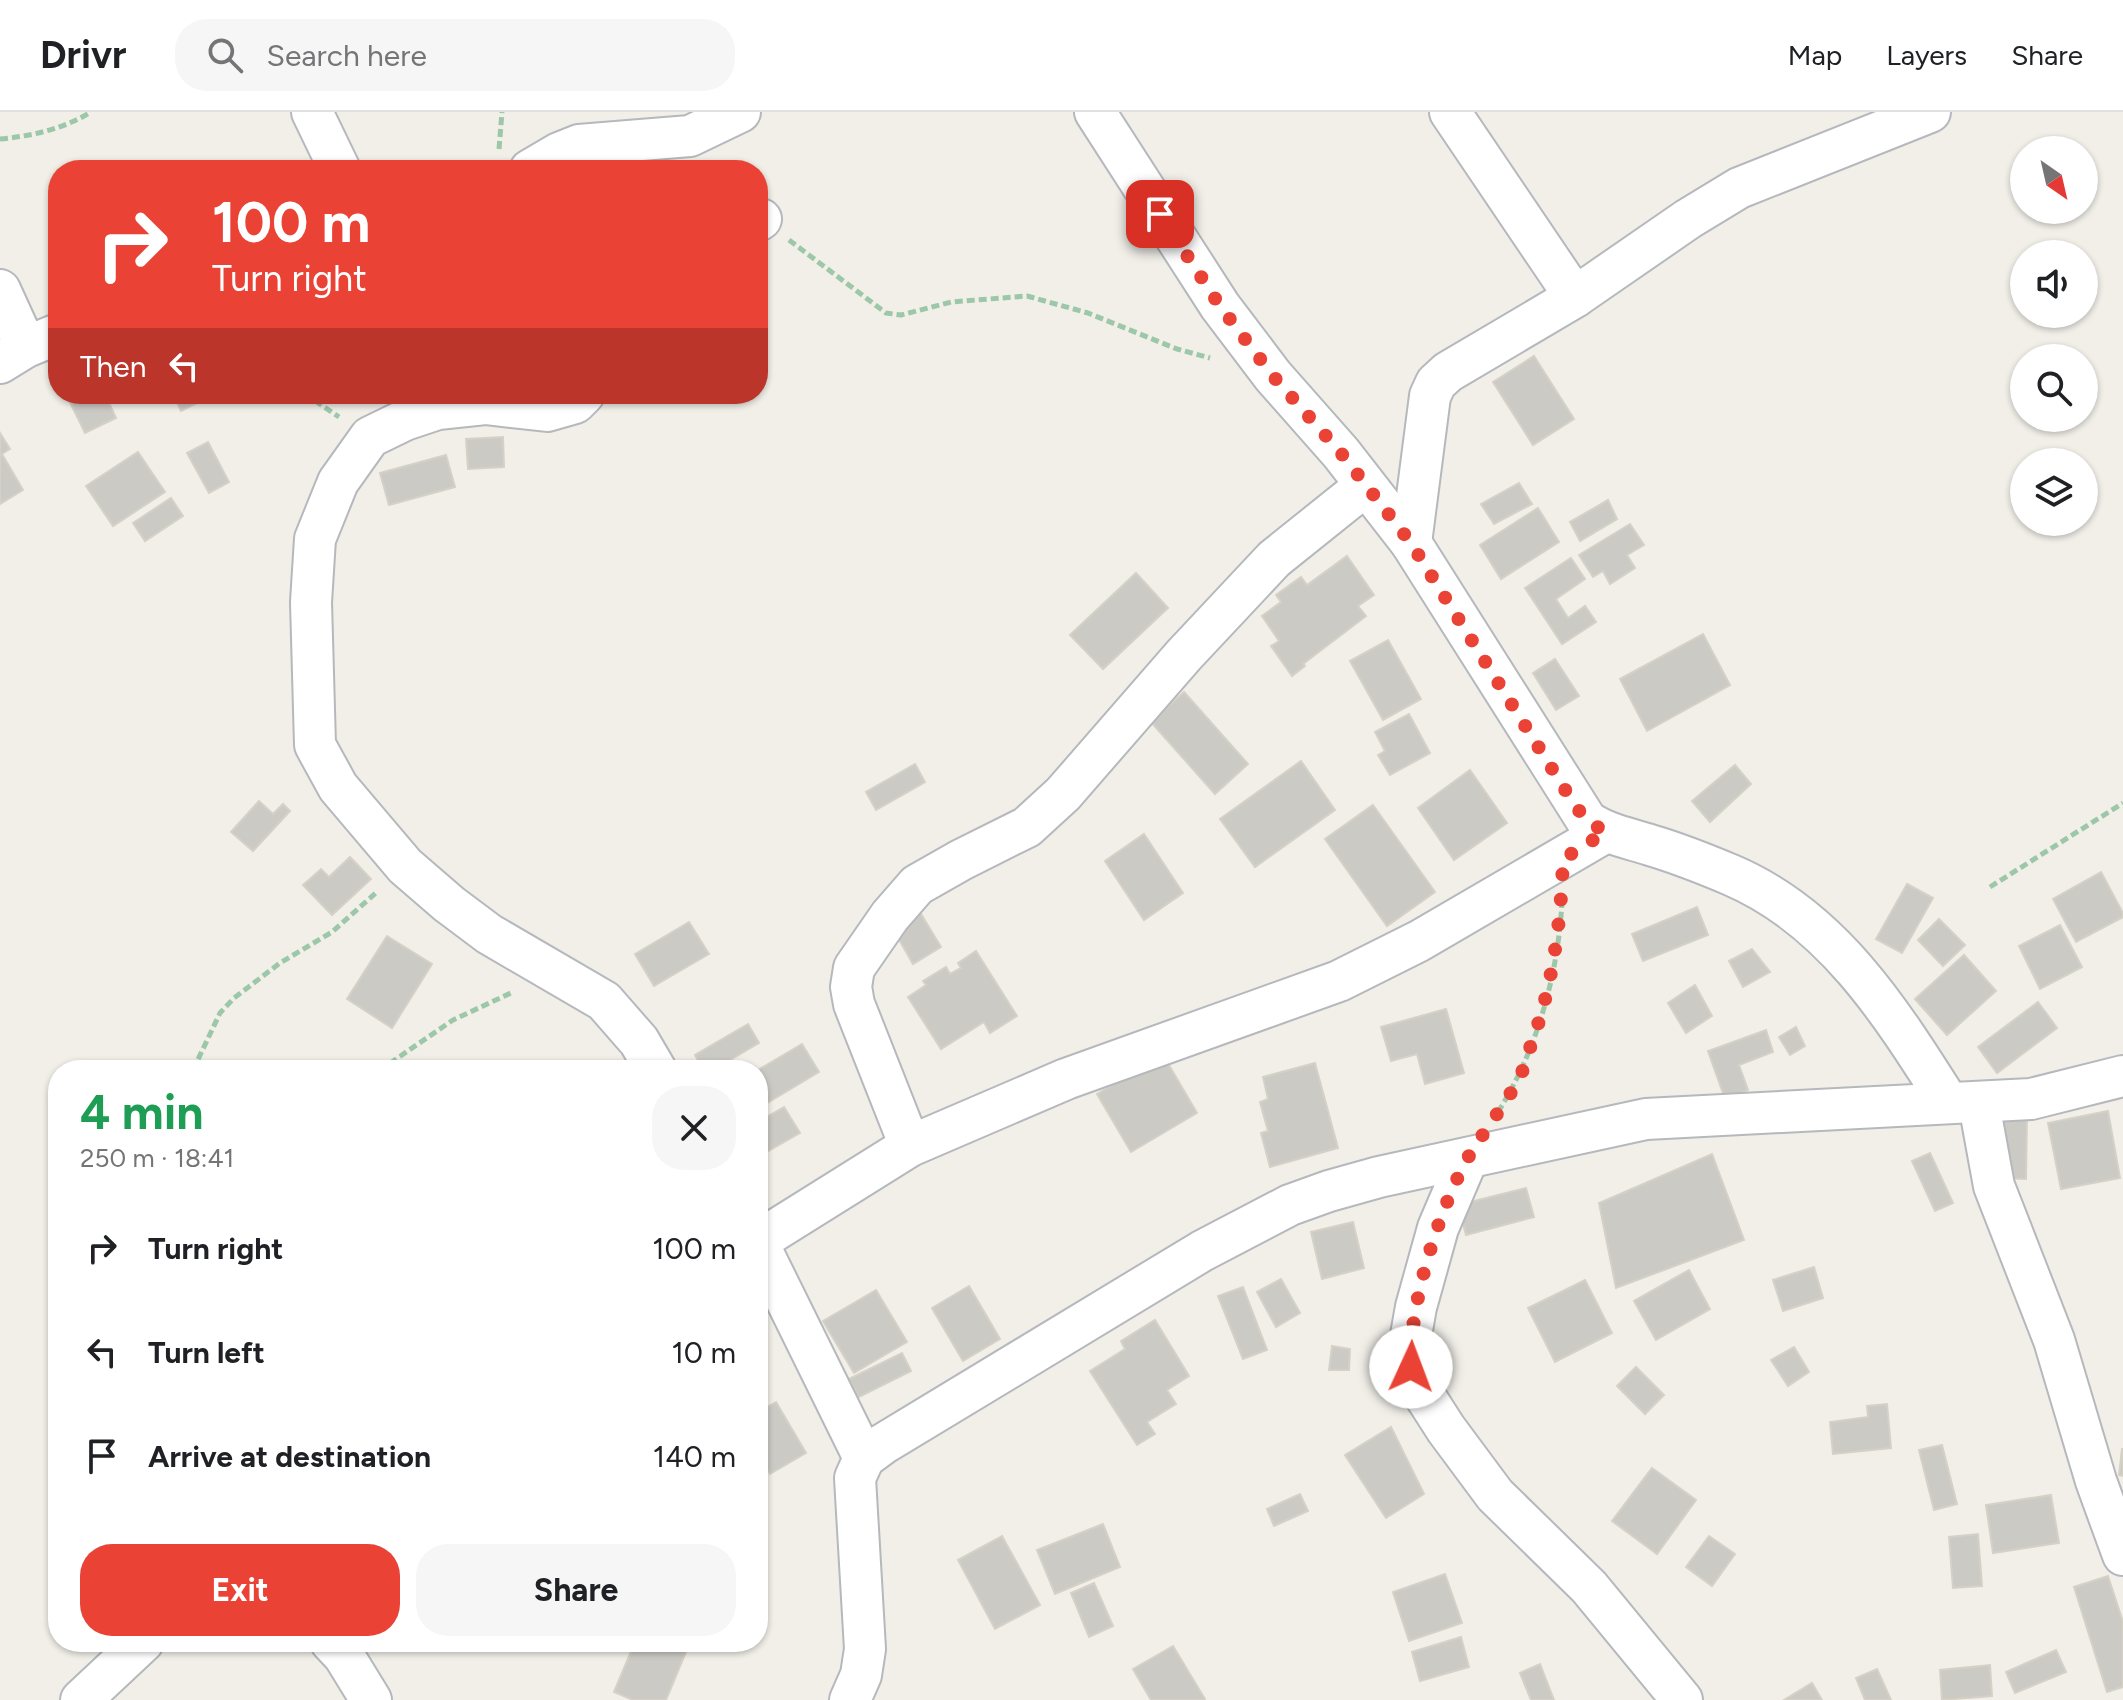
<!DOCTYPE html>
<html lang="en">
<head>
<meta charset="utf-8">
<style>
  :root { --surface:#fff; --page:#f6f6f6; --text:#202124; --muted:#757577; --line:#e0e0e0; --accent:#ea4335 }
  body { margin:0; font-family:Figtree,sans-serif; background:var(--page); color:var(--text); height:100vh; display:flex; flex-direction:column; font-size:30px; white-space:nowrap }
  * { box-sizing:border-box; margin:0 }
  p { font-size:26px; color:var(--muted) }
  .icon { flex:none; width:44px; height:44px; fill:none; stroke:currentColor; stroke-width:2; stroke-linecap:round; stroke-linejoin:round }
  .map { position:relative; flex:1; overflow:hidden }
  .sheet { position:absolute; left:48px; top:948px; width:720px; height:592px; display:flex; flex-direction:column; background:var(--surface); border-radius:32px; box-shadow:0 2px 6px #0004 }
  .sheet>* { flex:none }
  .guide { position:absolute; left:48px; top:48px; width:720px; height:244px; border-radius:32px; box-shadow:0 2px 6px #0004; background:#ea4335; color:#fff; overflow:hidden }
  .needle { width:52px; rotate:146deg }
  .buttons { position:absolute; left:2010px; top:24px; display:grid; gap:16px }
  .buttons a { display:grid; place-items:center; width:88px; height:88px; border-radius:50%; background:var(--surface); box-shadow:0 2px 6px #0004; font-size:40px }
  .pin { position:absolute; display:grid; place-items:center; width:68px; height:68px; color:#fff; margin:-34px; border-radius:16px; box-shadow:0 4px 12px #0006 }
  .me { position:absolute; width:88px; margin:-44px; rotate:2deg; stroke-linejoin:round; filter:drop-shadow(0 0 6px #0008) }
  .turn { display:flex; align-items:center; gap:28px; height:168px; padding:0 32px; font-size:36px }
  .turn .icon { width:104px; height:104px; stroke-width:2.5 }
  .turn b { display:block; font-size:56px; line-height:68px }
  .then { display:flex; align-items:center; height:76px; padding:0 32px; background:#0003; gap:16px; font-size:30px }
  .round { display:grid; place-items:center; flex:none; width:84px; height:84px; border-radius:32px; background:var(--page) }
  .overview { display:flex; align-items:center; justify-content:space-between; height:136px; padding:0 32px }
  h1 { font-size:48px; font-weight:700; line-height:60px; color:#1e9e55 }
  .action { display:flex; gap:16px; margin-top:auto; padding:16px 32px }
  .action a { flex:1; height:92px; border-radius:32px; background:var(--accent); color:#fff; font-size:32px; font-weight:700; line-height:92px; text-align:center }
  .action a+a { background:var(--page); color:var(--text) }
  ul { padding:0; list-style:none }
  li { display:flex; align-items:center; gap:24px; height:104px; padding:0 32px }
  li div { flex:1 }
  li b { display:block; font-size:30px }
  li em { font-style:normal }
  header { display:flex; align-items:center; gap:48px; box-sizing:border-box; height:112px; padding:0 40px; background:var(--surface); border-bottom:2px solid var(--line) }
  header strong { font-size:38px }
  nav { display:flex; gap:44px; margin-inline-start:auto; font-size:28px }
  .search { width:560px; height:72px; background:var(--page); display:flex; align-items:center; gap:20px; box-sizing:border-box; padding:0 28px; border-radius:32px; color:var(--muted); font-size:30px }
  .map>svg:first-child { display:block }
  .building { fill:#cccac5; stroke:#d6d1c6; stroke-width:2 }
  .lines { fill:none; stroke-linecap:round; stroke-linejoin:round }
  .minor-casing { stroke:#b5b8bc; stroke-width:44 }
  .path { stroke:#9cc7a9; stroke-width:5; stroke-dasharray:8 4; stroke-linecap:butt }
  .minor { stroke:#fff; stroke-width:40 }
  .route { stroke:#ea4335; stroke-width:14; stroke-dasharray:0 25.2 }
</style>
</head>
<body>
<header>
<strong>Drivr</strong>
<div class="search"><svg class="icon" aria-label="search" viewBox="0 0 24 24"><circle cx="10" cy="10" r="6"/><path d="M15 15l6 6"/></svg>Search here</div>
<nav><a>Map</a><a>Layers</a><a>Share</a></nav>
</header>
<div class="map">
<svg width="2123" height="1588" viewBox="0 0 2123 1588">
  <rect width="100%" height="100%" fill="#f1efe8"/>
  <g class="building">
    <path d="M140,51L143,58H123Z"/>
    <path d="M1534,244L1574,307L1533,333L1493,270Z"/>
    <path d="M66,282H105L116,306L85,321Z"/>
    <path d="M173,282H202L205,287L181,299Z"/>
    <path d="M0,321L10,337L2,342L23,378L0,392Z"/>
    <path d="M503,325L504,355L468,357L466,327Z"/>
    <path d="M208,330L229,370L209,381L187,341Z"/>
    <path d="M138,340L165,380L113,414L86,374Z"/>
    <path d="M446,343L455,375L389,393L380,361Z"/>
    <path d="M1519,371L1532,392L1494,412L1481,392Z"/>
    <path d="M171,386L183,404L145,429L133,411Z"/>
    <path d="M1608,388L1617,407L1580,429L1570,410Z"/>
    <path d="M1538,396L1559,430L1501,467L1480,433Z"/>
    <path d="M1630,412L1644,433L1627,443L1635,456L1610,472L1603,459L1593,465L1579,443Z"/>
    <path d="M1347,444L1374,483L1358,494L1366,504L1303,552L1305,554L1292,564L1271,534L1279,529L1262,504L1281,490L1276,483L1301,465L1307,473Z"/>
    <path d="M1571,446L1585,467L1556,487L1568,506L1585,494L1596,510L1562,532L1525,476Z"/>
    <path d="M1136,461L1168,496L1103,557L1070,523Z"/>
    <path d="M1703,522L1730,573L1647,619L1620,567Z"/>
    <path d="M1388,528L1421,587L1383,608L1350,549Z"/>
    <path d="M1555,547L1579,584L1556,598L1533,561Z"/>
    <path d="M1184,580L1248,652L1215,682L1151,610Z"/>
    <path d="M1409,602L1430,641L1390,663L1378,643L1385,639L1375,620Z"/>
    <path d="M1301,649L1335,698L1255,755L1220,707Z"/>
    <path d="M915,652L925,670L876,698L866,680Z"/>
    <path d="M1735,653L1751,672L1710,710L1692,689Z"/>
    <path d="M1470,658L1507,711L1454,748L1418,696Z"/>
    <path d="M259,689L273,702L283,692L290,699L253,739L231,720Z"/>
    <path d="M1373,693L1435,780L1387,814L1325,727Z"/>
    <path d="M1144,722L1183,781L1144,808L1105,749Z"/>
    <path d="M350,745L371,767L332,803L303,773L321,757L329,765Z"/>
    <path d="M2101,760L2123,801V805L2076,830L2053,787Z"/>
    <path d="M1907,772L1933,786L1902,841L1876,827Z"/>
    <path d="M1697,795L1708,823L1643,849L1632,822Z"/>
    <path d="M921,802L941,835L913,852L893,817Z"/>
    <path d="M1939,807L1965,833L1943,854L1918,828Z"/>
    <path d="M689,810L709,842L654,874L635,842Z"/>
    <path d="M2060,813L2082,855L2040,877L2019,834Z"/>
    <path d="M387,824L432,852L392,916L347,887Z"/>
    <path d="M1752,837L1770,860L1743,875L1729,849Z"/>
    <path d="M976,839L1017,904L990,921L984,910L941,937L908,885L926,873L923,869L946,855L950,862L961,856L958,851Z"/>
    <path d="M1964,843L1996,879L1947,923L1915,887Z"/>
    <path d="M1695,873L1712,904L1686,921L1668,891Z"/>
    <path d="M2038,890L2057,916L1997,961L1978,935Z"/>
    <path d="M1446,897L1464,961L1425,972L1417,942L1391,949L1381,915Z"/>
    <path d="M748,912L759,931L713,958H703L695,943Z"/>
    <path d="M1796,915L1805,934L1790,943L1779,925Z"/>
    <path d="M1766,918L1773,940L1739,953L1748,978L1725,987L1708,939Z"/>
    <path d="M802,932L819,960L764,993L758,984V958Z"/>
    <path d="M1163,943L1197,1001L1131,1040L1097,982Z"/>
    <path d="M1315,951L1338,1036L1270,1055L1261,1021L1268,1019L1260,990L1268,987L1263,965Z"/>
    <path d="M784,995L800,1021L758,1045V1010Z"/>
    <path d="M2108,999L2120,1066L2061,1077L2048,1011Z"/>
    <path d="M2000,1001H2027L2026,1067L2000,1066Z"/>
    <path d="M1930,1041L1953,1091L1935,1099L1912,1049Z"/>
    <path d="M1712,1042L1744,1128L1616,1176L1599,1091Z"/>
    <path d="M1526,1076L1534,1105L1466,1123L1458,1093Z"/>
    <path d="M1353,1110L1364,1156L1322,1167L1311,1120Z"/>
    <path d="M1814,1155L1823,1186L1783,1199L1773,1168Z"/>
    <path d="M1689,1158L1710,1197L1656,1228L1634,1189Z"/>
    <path d="M1281,1167L1300,1201L1276,1215L1257,1180Z"/>
    <path d="M1585,1168L1612,1221L1555,1250L1528,1196Z"/>
    <path d="M969,1174L1000,1227L963,1249L932,1196Z"/>
    <path d="M1243,1175L1267,1238L1243,1247L1218,1184Z"/>
    <path d="M876,1178L907,1230L854,1261L823,1209Z"/>
    <path d="M1155,1208L1189,1264L1167,1278L1176,1292L1147,1310L1155,1322L1137,1333L1090,1259L1125,1237L1121,1229Z"/>
    <path d="M1332,1234L1350,1237L1349,1258H1329Z"/>
    <path d="M1794,1235L1809,1260L1788,1274L1771,1248Z"/>
    <path d="M902,1241L911,1259L859,1285L849,1267Z"/>
    <path d="M1636,1255L1664,1283L1645,1302L1617,1274Z"/>
    <path d="M776,1290L806,1341L770,1362L758,1341V1300Z"/>
    <path d="M1887,1292L1891,1336L1833,1342L1830,1310L1868,1305L1867,1294Z"/>
    <path d="M1391,1315L1424,1382L1386,1406L1345,1343Z"/>
    <path d="M1942,1333L1957,1392L1934,1398L1919,1338Z"/>
    <path d="M2122,1337H2123V1364L2119,1363Z"/>
    <path d="M1652,1356L1696,1388L1657,1442L1612,1409Z"/>
    <path d="M1300,1382L1308,1399L1274,1414L1267,1397Z"/>
    <path d="M2051,1383L2059,1431L1993,1441L1986,1393Z"/>
    <path d="M1103,1412L1120,1455L1055,1482L1037,1438Z"/>
    <path d="M1978,1422L1982,1474L1953,1476L1949,1425Z"/>
    <path d="M1002,1424L1040,1493L995,1517L958,1448Z"/>
    <path d="M1709,1424L1735,1442L1712,1474L1686,1455Z"/>
    <path d="M1445,1462L1462,1511L1409,1529L1393,1480Z"/>
    <path d="M2108,1464L2123,1510V1575L2107,1580L2074,1475Z"/>
    <path d="M1094,1471L1113,1514L1089,1525L1071,1481Z"/>
    <path d="M1461,1525L1469,1555L1420,1569L1412,1540Z"/>
    <path d="M635,1530H675L688,1535L666,1588H633L614,1580Z"/>
    <path d="M1173,1534L1205,1587L1204,1588H1151L1133,1557Z"/>
    <path d="M2056,1538L2066,1560L2015,1581L2006,1560Z"/>
    <path d="M1540,1552L1554,1588H1531L1520,1561Z"/>
    <path d="M1990,1553L1992,1584L1942,1588L1940,1558Z"/>
    <path d="M1877,1557L1891,1588H1865L1856,1566Z"/>
    <path d="M1812,1571L1822,1588H1784Z"/>
  </g>
  <g class="lines">
    <g class="minor-casing">
      <g id="minor">
        <path d="M312,0L340,58"/>
        <path d="M1095,0L1220,194L1273,264L1341,341L1411,431L1587,709C1606,722 1628,726 1650,733C1677,741 1705,752 1731,763C1832,806 1891,900 1948,990"/>
        <path d="M1450,0L1575,185"/>
        <path d="M530,58L559,41L579,33L690,24L740,0"/>
        <path d="M758,109L761,107"/>
        <path d="M0,178L26,235"/>
        <path d="M0,251L26,235L58,222"/>
        <path d="M584,282L575,291L547,299L485,292L438,297L405,308L370,325L338,370L315,427L311,490L315,633L338,675L405,754L449,792L489,822L604,889L639,929L656,958"/>
        <path d="M1411,431L1430,284L1436,271L1448,260L1575,185L1688,107L1739,76L1930,0"/>
        <path d="M1979,992L1994,1074L2054,1228L2096,1369L2123,1443"/>
        <path d="M910,1034L854,892L851,875L854,856L890,804L917,773L961,748L1027,715L1063,682L1184,543L1274,447L1365,374"/>
        <path d="M1467,1048L1438,1116L1416,1195L1410,1229L1411,1255L1421,1278L1446,1317L1495,1383L1589,1475L1682,1588"/>
        <path d="M758,1129L910,1034L1066,967L1339,869L1419,829L1606,720"/>
        <path d="M758,1131L864,1346"/>
        <path d="M331,1530L344,1544L371,1588"/>
        <path d="M81,1588L143,1530"/>
        <path d="M850,1588L861,1563L865,1537L855,1366L864,1346L883,1332L1202,1139L1290,1093L1329,1079L1379,1065L1646,1007L2031,987L2123,964"/>
      </g>
    </g>
    <g class="path">
      <path d="M0,27C32,24 63,17 91,0"/>
      <path d="M499,37L502,0"/>
      <path d="M789,128L886,201L901,203L951,190L1027,184L1088,201L1177,237L1210,246"/>
      <path d="M305,282L339,305"/>
      <path d="M1990,775L2123,691"/>
      <path d="M193,958L220,901L234,886L280,851L332,820L378,779"/>
      <path d="M380,958L453,908L513,880"/>
      <path d="M1498,1000C1537,938 1558,863 1562,790"/>
    </g>
    <use href="#minor" class="minor"/>
  </g>
  <g class="lines">
    <path class="route" d="M1160,102L1220,194L1273,264L1341,341L1411,431L1574,692L1587,709L1606,720L1563,747C1561,810 1553,873 1531,933C1527,944 1524,957 1519,967C1504,994 1485,1018 1469,1044C1439,1096 1408,1196 1411,1255"/>
  </g>
</svg>
<div class="buttons">
<a><svg class="needle" viewBox="-14 -14 28 28"><path d="M0-13l5 13h-10z" fill="#e53935"/><path d="M0 13l5-13h-10z" fill="#757577"/></svg></a>
<a><svg class="icon" aria-label="sound" viewBox="0 0 24 24"><path d="M4 9h4l5-4v14l-5-4H4zM17 9q2 3 0 6"/></svg></a>
<a><svg class="icon" aria-label="search" viewBox="0 0 24 24"><circle cx="10" cy="10" r="6"/><path d="M15 15l6 6"/></svg></a>
<a><svg class="icon" aria-label="layers" viewBox="0 0 24 24"><path d="M12 4l9 5-9 5-9-5zM3 14l9 5 9-5"/></svg></a>
</div>
<div class="pin" style="left:1160px;top:102px;background:#d93025"><svg class="icon" aria-label="arrive" viewBox="0 0 24 24"><path d="M6 21V4h12l-3 4 3 4H6"/></svg></div>
<svg class="me" style="left:1411px;top:1255px" viewBox="-20 -20 40 40"><circle r="19" fill="#fff"/><path d="M0-13L10 11 0 6-10 11z" fill="#ea4335"/></svg>
<div class="guide">
<div class="turn"><svg class="icon" aria-label="right" viewBox="0 0 24 24"><path d="M7 20v-9h11M14 6l5 5-5 5"/></svg><div><b>100 m</b>Turn right</div></div>
<div class="then">Then<svg class="icon" aria-label="left" viewBox="0 0 24 24"><path d="M17 20v-9H6M10 6l-5 5 5 5"/></svg></div>
</div>
<section class="sheet">
<div class="overview"><div><h1>4 min</h1><p>250 m · 18:41</p></div><a class="round"><svg class="icon" aria-label="close" viewBox="0 0 24 24"><path d="M6 6l12 12M18 6L6 18"/></svg></a></div>
<ul>
<li><svg class="icon" aria-label="right" viewBox="0 0 24 24"><path d="M7 20v-9h11M14 6l5 5-5 5"/></svg><div><b>Turn right</b></div><em>100 m</em></li>
<li><svg class="icon" aria-label="left" viewBox="0 0 24 24"><path d="M17 20v-9H6M10 6l-5 5 5 5"/></svg><div><b>Turn left</b></div><em>10 m</em></li>
<li><svg class="icon" aria-label="arrive" viewBox="0 0 24 24"><path d="M6 21V4h12l-3 4 3 4H6"/></svg><div><b>Arrive at destination</b></div><em>140 m</em></li>
</ul>
<div class="action"><a>Exit</a><a>Share</a></div>
</section>
</div>
</body>
</html>
